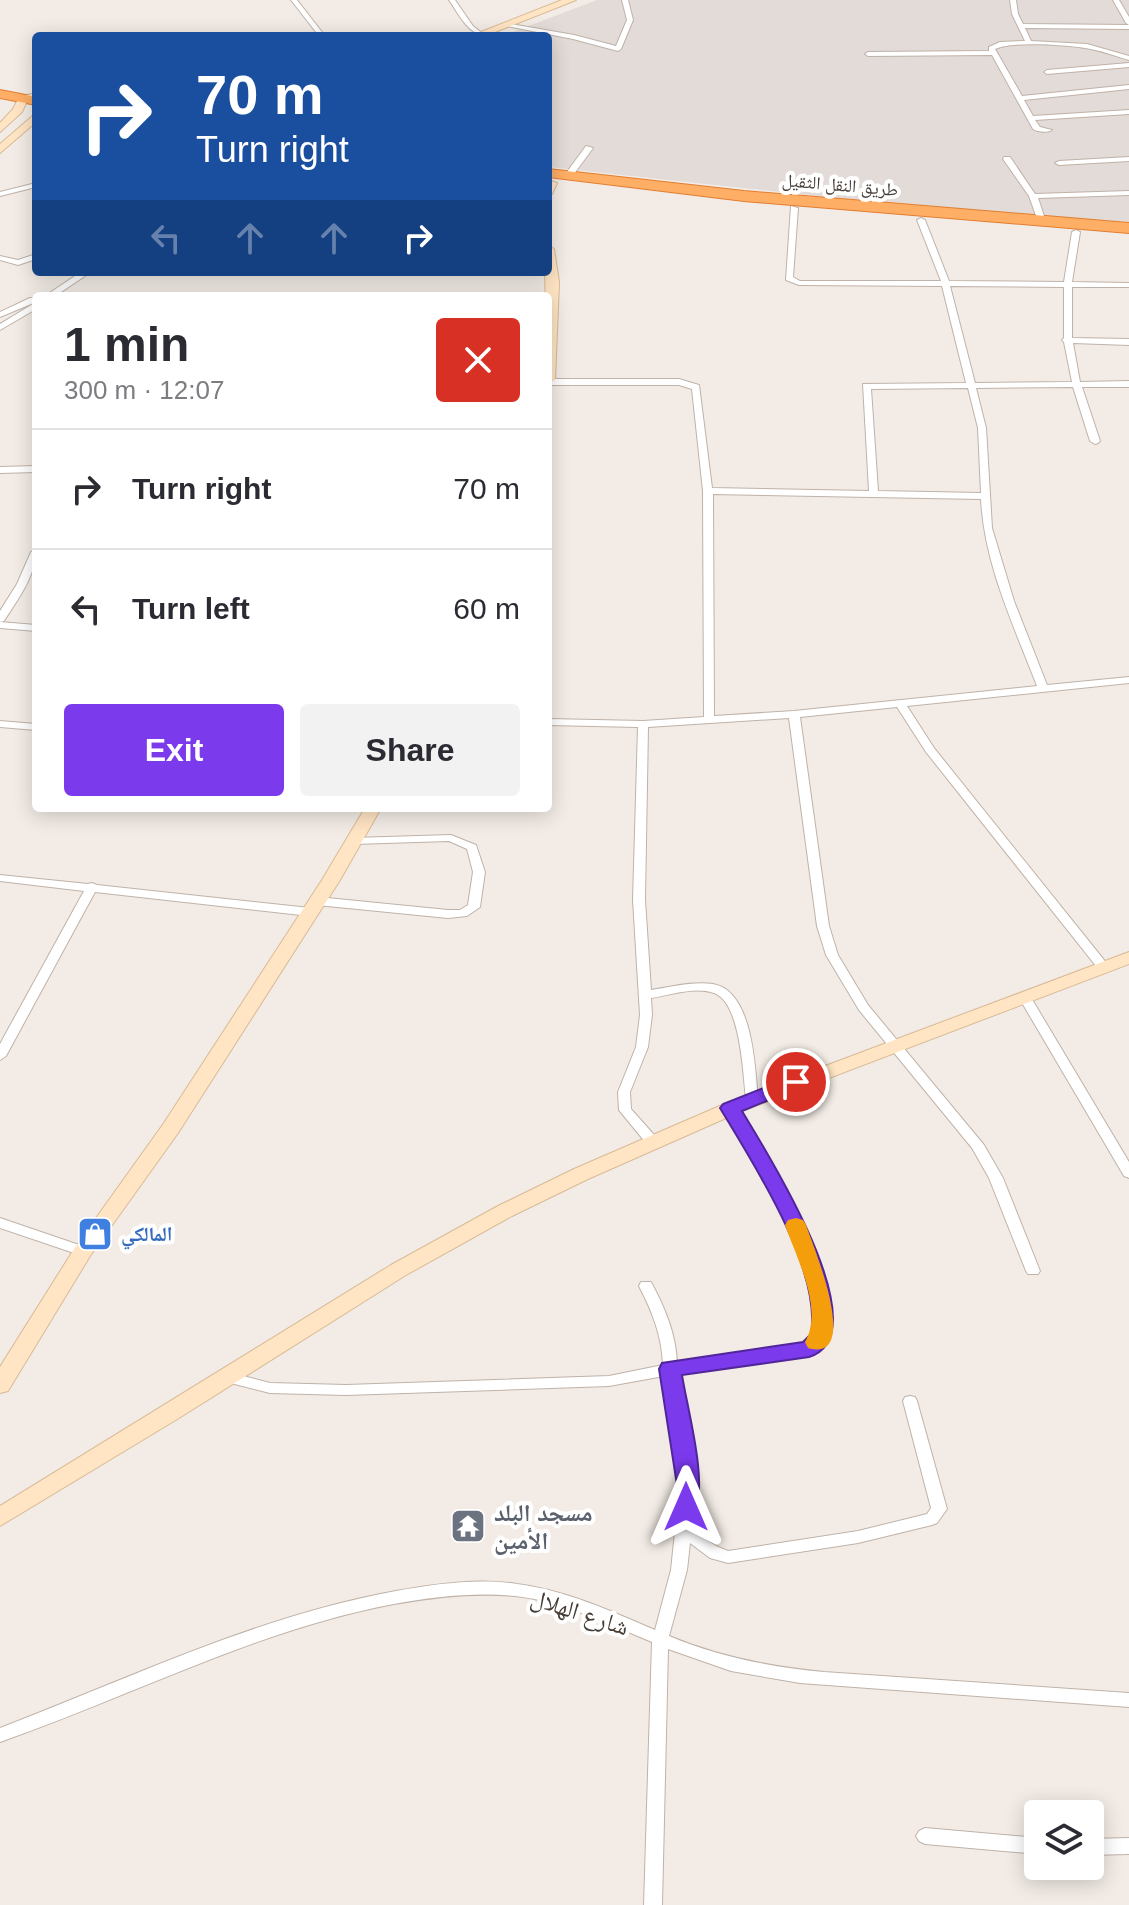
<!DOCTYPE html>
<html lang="en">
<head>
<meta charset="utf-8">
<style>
  :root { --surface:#fff; --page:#f2f2f3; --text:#2b2b33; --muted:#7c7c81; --line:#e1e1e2; --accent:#7c3aed }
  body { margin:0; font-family:Helvetica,"Noto Naskh Arabic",sans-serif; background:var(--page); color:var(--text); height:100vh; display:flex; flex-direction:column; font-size:30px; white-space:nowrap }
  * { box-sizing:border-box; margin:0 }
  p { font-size:26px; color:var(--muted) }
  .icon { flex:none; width:44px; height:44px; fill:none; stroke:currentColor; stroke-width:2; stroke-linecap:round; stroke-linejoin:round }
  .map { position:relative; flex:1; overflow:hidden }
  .panel { position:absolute; left:32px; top:292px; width:520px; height:520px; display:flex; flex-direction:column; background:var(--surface); border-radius:8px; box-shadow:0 4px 20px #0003 }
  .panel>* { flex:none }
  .hud { position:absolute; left:32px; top:32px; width:520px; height:244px; border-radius:8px; box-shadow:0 4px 20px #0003; background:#1a4fa0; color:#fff; overflow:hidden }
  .tools { position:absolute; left:1024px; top:1800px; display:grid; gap:16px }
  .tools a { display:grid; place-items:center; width:80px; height:80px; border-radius:8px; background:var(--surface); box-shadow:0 4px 20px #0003; font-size:40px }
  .pin { position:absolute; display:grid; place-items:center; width:68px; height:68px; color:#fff; margin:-34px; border:4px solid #fff; border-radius:50%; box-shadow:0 2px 8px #0007 }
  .me { position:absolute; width:88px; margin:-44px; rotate:0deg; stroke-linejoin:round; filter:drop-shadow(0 0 6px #0008) }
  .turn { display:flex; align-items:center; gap:28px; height:168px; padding:0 32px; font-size:36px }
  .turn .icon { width:104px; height:104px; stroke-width:2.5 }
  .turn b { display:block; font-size:56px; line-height:68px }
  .lanes { display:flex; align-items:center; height:76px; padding:0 32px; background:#0003; justify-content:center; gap:40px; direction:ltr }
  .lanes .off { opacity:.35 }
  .round { display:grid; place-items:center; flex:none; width:84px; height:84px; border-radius:8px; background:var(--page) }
  .summary { display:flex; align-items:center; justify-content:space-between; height:136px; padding:0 32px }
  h1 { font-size:48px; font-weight:700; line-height:60px }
  .action { display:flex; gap:16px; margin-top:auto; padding:16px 32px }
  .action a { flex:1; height:92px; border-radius:8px; background:var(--accent); color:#fff; font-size:32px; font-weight:700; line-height:92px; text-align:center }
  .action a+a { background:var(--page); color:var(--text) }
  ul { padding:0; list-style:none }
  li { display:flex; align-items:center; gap:24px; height:120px; padding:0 32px; border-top:2px solid var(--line) }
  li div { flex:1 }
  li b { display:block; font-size:30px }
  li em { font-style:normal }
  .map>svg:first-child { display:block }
  .industrial { fill:#e2dbd7 }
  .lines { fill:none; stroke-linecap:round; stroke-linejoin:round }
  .street-casing { stroke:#bfb2a8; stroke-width:2 }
  .secondary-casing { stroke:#d8ba96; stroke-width:2 }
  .highway-casing { stroke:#e27e31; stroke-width:2 }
  .street { fill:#fff; fill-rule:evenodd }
  .secondary { fill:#ffe5c4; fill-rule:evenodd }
  .highway { fill:#ffae65; fill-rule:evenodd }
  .route { fill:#7c3aed; stroke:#51269a; stroke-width:2 }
  .slow { fill:#f59e0b }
  .labels { text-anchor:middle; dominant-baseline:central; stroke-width:8; stroke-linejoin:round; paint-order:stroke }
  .far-street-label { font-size:18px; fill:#463c35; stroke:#fff }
  .shop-label { font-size:20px; font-weight:bold; fill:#366cbe; stroke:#fff; text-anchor:start }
  .near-worship-label { font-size:24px; font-weight:bold; fill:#5b616d; stroke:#fff; text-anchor:start }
  .near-street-label { font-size:24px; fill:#463c35; stroke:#fff }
</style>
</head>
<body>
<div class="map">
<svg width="1129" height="1905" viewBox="0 0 1129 1905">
  <rect width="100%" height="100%" fill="#f3ece6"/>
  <path class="industrial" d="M597,0H1129V222L946,210L548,167V36H502Z"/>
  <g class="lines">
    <g class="street-casing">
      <g id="street">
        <path d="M291,0H297L325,36H319Z"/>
        <path d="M449,0H455L473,26L482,33V35C467,32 458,13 449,0Z"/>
        <path d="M622,0H628L633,20L621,49L618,51L573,39L502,25L505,23L574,35L616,46L627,20Z"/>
        <path d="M1010,0H1016L1018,14L1023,24L1129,25V29L1025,28L1031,41L1087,44L1129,56V60C1115,56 1100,50 1085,48C1066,45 1012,41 995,49L1022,96L1129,85V89L1024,100L1033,116L1129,110V114L1035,120L1040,127L1052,130C1048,133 1037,132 1033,129L992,55L868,56L865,54L868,52L989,51V47L1000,42L1025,41L1012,14Z"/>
        <path d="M1113,0H1119L1129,17V25L1126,23Z"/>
        <path d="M1129,63V67L1047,74L1044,72L1047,70Z"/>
        <path d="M586,146L593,148L571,178H565L564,176Z"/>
        <path d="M1004,157H1010L1035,194L1129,191V195L1038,198L1046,222L1039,224L1029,196L1003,159Z"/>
        <path d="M1129,157V161L1059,165L1055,163L1059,161Z"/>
        <path d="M36,183V187L0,196V192Z"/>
        <path d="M791,206L798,208L793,277L800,281H941L917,220L921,218L925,220L949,281L1064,282L1072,232L1076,230L1080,232L1072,282L1129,283V287H1072V338L1129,339V345L1073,343L1080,382L1129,381V387H1082L1100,441L1098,443L1095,444L1090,441L1073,387L976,388L986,428L992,528L1014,601L1047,685L1129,677V683L907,706L934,748L1108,965L1110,968L1108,971H1100L926,752L897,707L800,717L829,926L838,955L868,1005L984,1145L1003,1178L1040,1271L1038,1274H1028L1026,1271L989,1178L972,1148L859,1010L826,955L817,926L789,718L648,727L645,900L651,990C671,987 693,981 713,984C753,991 755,1067 758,1099L752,1103L746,1099C743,1075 741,1002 714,993C696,986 670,995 651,998L652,1015L648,1047L630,1092L631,1109L656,1137L658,1140L656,1143H646L619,1110L618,1092L636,1047L640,1015L633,900L638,727L548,725V719L643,721L704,717L703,491L692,389L679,385H548V379H679L699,385L712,488L869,491L863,384L966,383L942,286L799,285L786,280ZM950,286L1064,287V338L1062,340L1064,342L1072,382L975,383ZM968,388L978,428L981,493L878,491L871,389ZM713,494L981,499C984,564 1014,626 1037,686L794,711L714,716Z"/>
        <path d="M36,254V259L18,265L0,260V256L18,260Z"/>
        <path d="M81,272H91L55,296H45Z"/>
        <path d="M30,298H36V302L0,317V312Z"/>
        <path d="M33,304H36V309L0,330V324Z"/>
        <path d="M36,466V472L0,473V467Z"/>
        <path d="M36,549C36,576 18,599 4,621L0,622L36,625V631L0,628V611L17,584L31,552Z"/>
        <path d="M0,721L36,724V730L0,727Z"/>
        <path d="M451,835L476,845L485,872L480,907L467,916L448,918L317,905L311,901L317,897L448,910H460L468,905L473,872L467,849L449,841L353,844L347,841L353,838Z"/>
        <path d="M0,875L88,884L92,883L97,885L310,908L316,912L310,916L95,892L6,1056L0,1060V1044L84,891L0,881Z"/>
        <path d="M1024,992L1030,996L1129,1162V1178L1124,1176L1018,996Z"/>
        <path d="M730,1104L735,1105C765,1151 841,1278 828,1333C826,1341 820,1347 814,1353L678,1373L696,1485L691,1529L716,1546L728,1551L858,1531L927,1514L931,1508L903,1401L905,1397L910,1396L915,1397L917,1401L947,1509L937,1523L932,1525L858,1543L728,1563L710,1558L690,1543L687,1570L669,1636C719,1657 770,1667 824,1672L1129,1693V1707L800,1683L731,1671L668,1649L662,1905H644L652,1642C608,1624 563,1601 515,1596C475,1592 433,1597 394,1604C256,1630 132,1696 0,1742V1728C130,1678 258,1616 396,1591C435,1584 478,1578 517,1584C565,1590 611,1611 655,1630L671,1570L680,1485L664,1376L609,1386L346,1395L270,1393L223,1381L221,1377L223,1373L228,1372L270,1383L346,1385L609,1376L663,1365C662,1336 652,1311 639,1286L641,1282H651C665,1308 676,1334 677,1363L805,1344C806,1343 813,1337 814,1335C834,1293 748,1147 724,1108Z"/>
        <path d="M0,1218L88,1248L90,1251L88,1254L83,1256L0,1228Z"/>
        <path d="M925,1828L1038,1838V1854L925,1844L919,1841L916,1836L919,1831Z"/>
        <path d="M1129,1838V1854L1090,1855V1839Z"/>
      </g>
    </g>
    <g class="secondary-casing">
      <g id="secondary">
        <path d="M562,0H576L485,36H471Z"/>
        <path d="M36,93V99L27,101L22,112L0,132V123L13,109L19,97Z"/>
        <path d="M36,113V122L0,153V144Z"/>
        <path d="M548,180L557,183L552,194L548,195Z"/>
        <path d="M548,245L554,249L559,282L555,380L548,384L545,272H548Z"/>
        <path d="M365,808H381L340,880L178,1133L90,1256L8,1391L0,1393V1367L76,1246L164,1123L322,880Z"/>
        <path d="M1129,952V964L742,1111L588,1179L512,1216L406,1275L179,1418L0,1526V1506L391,1265L498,1206L574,1169L729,1102Z"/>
      </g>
    </g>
    <g class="highway-casing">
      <g id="highway">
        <path d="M0,90L36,97V105L0,98Z"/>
        <path d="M548,169L744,191L1129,223V233L744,201L548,177Z"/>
      </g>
    </g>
    <use href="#street" class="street"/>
    <use href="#secondary" class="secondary"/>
    <use href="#highway" class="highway"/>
  </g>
  <path class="route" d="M796,1075L803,1077L805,1082L803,1086L742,1111C764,1148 883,1334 809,1357L682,1375C687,1408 709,1485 694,1513L686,1516L678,1513L675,1507L677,1485L659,1369L662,1363L803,1342L811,1334C822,1269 753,1163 720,1108L723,1104Z"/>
  <path class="slow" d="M796,1218L803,1220L806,1225C812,1243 863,1364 808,1348L805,1342C824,1309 797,1259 785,1225L788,1220Z"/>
  <defs>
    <g id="shop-square" transform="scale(1.8)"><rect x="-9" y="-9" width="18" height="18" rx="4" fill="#3f7fe0" stroke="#fff"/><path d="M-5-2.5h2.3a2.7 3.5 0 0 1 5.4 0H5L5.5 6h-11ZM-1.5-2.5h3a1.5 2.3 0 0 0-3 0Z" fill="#fff"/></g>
    <g id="temple-square" transform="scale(1.8)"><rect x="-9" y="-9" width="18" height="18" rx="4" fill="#6b7280" stroke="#fff"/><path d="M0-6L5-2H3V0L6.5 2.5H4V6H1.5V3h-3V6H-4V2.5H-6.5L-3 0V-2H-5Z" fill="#fff"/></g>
  </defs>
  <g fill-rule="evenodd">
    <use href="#shop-square" x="95" y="1234"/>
    <use href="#temple-square" x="468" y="1526"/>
  </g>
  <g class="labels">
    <g class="far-street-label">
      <text transform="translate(840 185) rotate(5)">طريق النقل الثقيل</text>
    </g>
    <g class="shop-label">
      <text x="121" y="1234">المالكي</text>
    </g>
    <g class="near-worship-label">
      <text x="494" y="1512">مسجد البلد<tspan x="494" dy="28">الأمين</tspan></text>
    </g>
    <g class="near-street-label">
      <text transform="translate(580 1612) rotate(18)">شارع الهلال</text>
    </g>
  </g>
</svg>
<div class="tools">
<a><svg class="icon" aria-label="layers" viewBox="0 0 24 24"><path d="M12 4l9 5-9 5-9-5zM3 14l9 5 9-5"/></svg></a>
</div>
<div class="pin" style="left:796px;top:1082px;background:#d93025"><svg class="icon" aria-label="arrive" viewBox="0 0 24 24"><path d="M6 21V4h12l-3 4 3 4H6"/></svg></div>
<svg class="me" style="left:686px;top:1507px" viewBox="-20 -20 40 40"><path d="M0-17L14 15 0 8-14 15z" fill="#7c3aed" stroke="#fff" stroke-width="4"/></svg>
<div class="hud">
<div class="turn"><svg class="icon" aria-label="right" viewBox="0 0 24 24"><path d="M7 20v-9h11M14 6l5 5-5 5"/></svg><div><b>70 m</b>Turn right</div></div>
<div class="lanes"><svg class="icon off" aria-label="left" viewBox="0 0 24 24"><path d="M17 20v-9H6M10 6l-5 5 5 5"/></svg><svg class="icon off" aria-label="ahead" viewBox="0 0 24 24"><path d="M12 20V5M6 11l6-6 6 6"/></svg><svg class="icon off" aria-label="ahead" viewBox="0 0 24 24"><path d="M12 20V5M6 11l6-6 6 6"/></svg><svg class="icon" aria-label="right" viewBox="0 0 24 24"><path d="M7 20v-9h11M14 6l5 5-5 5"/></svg></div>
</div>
<section class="panel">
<div class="summary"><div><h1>1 min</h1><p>300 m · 12:07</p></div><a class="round" style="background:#d93025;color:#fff"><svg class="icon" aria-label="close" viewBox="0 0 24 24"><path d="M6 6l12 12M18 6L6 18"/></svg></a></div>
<ul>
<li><svg class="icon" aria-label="right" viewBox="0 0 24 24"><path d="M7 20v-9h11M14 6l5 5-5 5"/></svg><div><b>Turn right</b></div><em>70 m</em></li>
<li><svg class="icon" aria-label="left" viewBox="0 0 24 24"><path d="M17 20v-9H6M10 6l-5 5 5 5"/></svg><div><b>Turn left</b></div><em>60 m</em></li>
</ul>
<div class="action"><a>Exit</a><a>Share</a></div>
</section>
</div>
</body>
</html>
